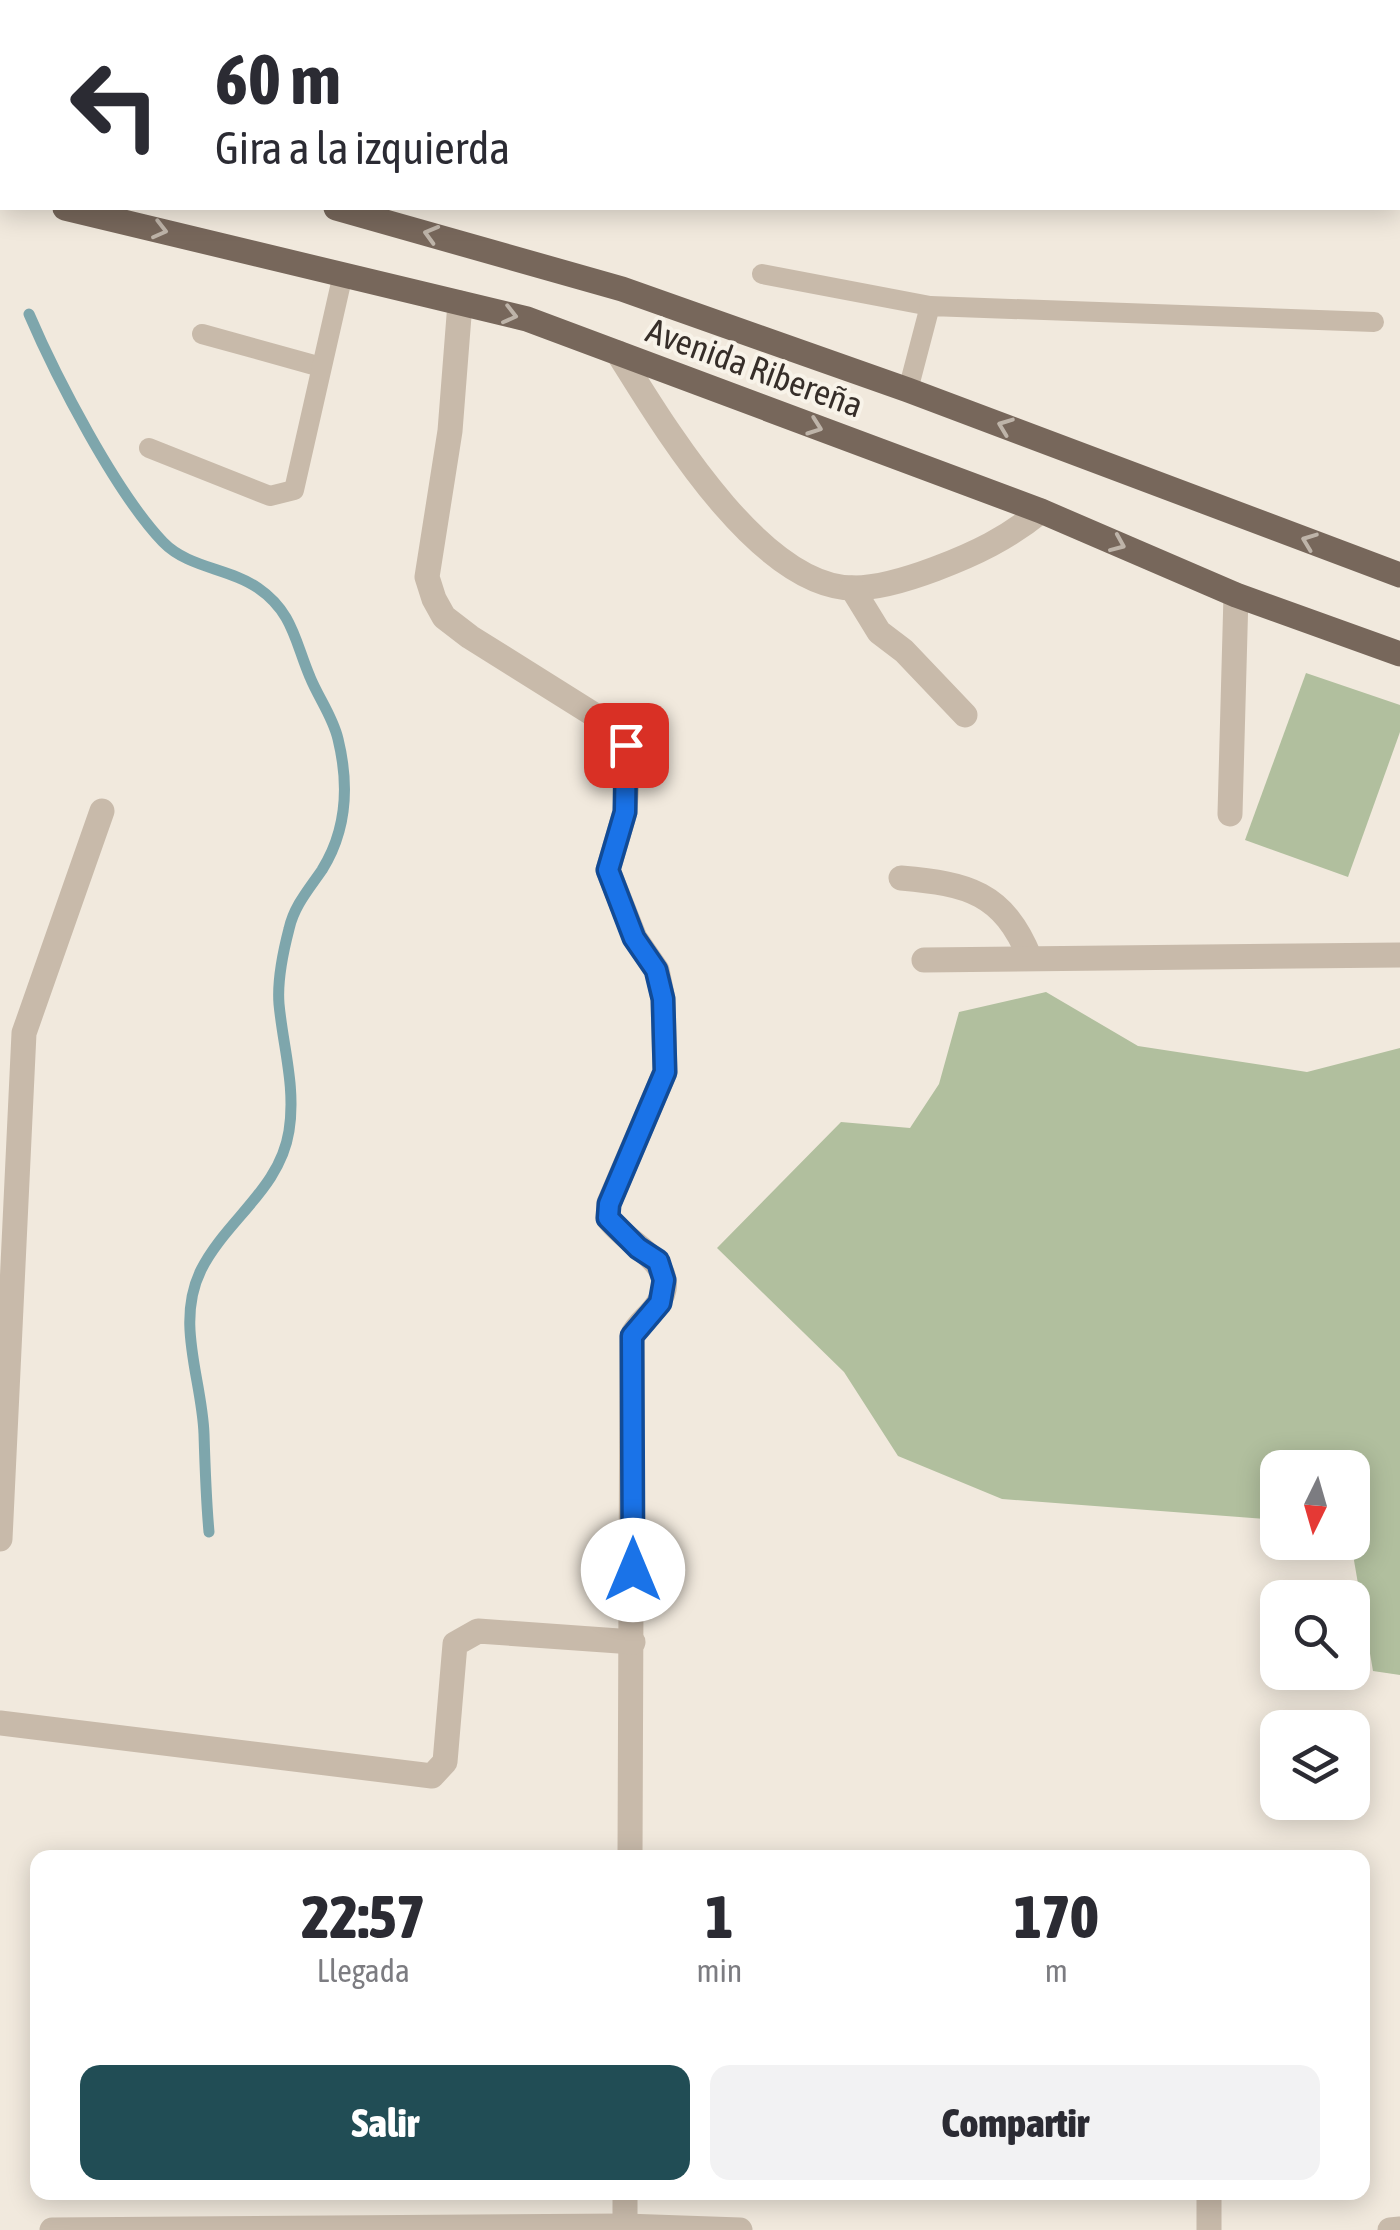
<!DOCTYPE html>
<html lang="es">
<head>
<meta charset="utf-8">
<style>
  :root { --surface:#fff; --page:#f2f2f3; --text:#2b2b33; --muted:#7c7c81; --accent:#214d55 }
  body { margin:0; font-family:"Asap Condensed",sans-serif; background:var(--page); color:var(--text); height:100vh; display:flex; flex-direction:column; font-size:38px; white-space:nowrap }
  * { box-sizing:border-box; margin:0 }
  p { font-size:32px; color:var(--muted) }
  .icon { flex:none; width:55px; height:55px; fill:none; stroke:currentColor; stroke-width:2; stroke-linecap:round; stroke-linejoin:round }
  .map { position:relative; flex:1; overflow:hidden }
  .side { position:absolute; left:30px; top:1850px; width:1340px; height:350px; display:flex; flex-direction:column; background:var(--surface); border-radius:20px; box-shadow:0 5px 25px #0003 }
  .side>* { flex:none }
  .banner { position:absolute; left:0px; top:0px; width:1400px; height:210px; box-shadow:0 5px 25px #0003; background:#fff; color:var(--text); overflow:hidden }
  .needle { width:65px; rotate:185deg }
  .tools { position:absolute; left:1260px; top:1450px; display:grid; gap:20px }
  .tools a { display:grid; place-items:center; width:110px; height:110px; border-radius:20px; background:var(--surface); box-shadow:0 5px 25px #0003; font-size:50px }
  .pin { position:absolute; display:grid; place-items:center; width:85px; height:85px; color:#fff; margin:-42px; border-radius:20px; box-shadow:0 5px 15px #0006 }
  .me { position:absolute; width:110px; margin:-55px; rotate:0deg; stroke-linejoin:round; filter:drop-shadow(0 0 8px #0008) }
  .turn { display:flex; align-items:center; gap:35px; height:210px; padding:0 50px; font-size:45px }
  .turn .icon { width:130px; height:130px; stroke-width:2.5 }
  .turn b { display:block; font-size:70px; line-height:85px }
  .eta { display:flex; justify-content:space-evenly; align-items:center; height:170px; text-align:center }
  .eta b { font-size:60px; font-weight:800; line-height:70px }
  .cta { display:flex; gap:20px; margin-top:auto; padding:20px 50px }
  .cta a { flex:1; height:115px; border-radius:20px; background:var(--accent); color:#fff; font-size:40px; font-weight:800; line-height:115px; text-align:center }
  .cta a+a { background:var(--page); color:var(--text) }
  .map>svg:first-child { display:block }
  .green { fill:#b1bf9e }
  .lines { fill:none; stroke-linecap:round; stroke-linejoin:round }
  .stream { stroke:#7ea6ac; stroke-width:11 }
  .service { stroke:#c8baaa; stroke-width:20 }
  .minor { stroke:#c8baaa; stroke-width:25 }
  .primary { stroke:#77675b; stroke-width:25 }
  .oneway { stroke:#beb4a9 }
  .route-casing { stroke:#114b97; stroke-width:25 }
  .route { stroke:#1a73e8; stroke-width:18 }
  .labels { text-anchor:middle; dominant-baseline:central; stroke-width:8; stroke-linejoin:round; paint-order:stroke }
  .street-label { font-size:35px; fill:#362e29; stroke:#f8f3e9 }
</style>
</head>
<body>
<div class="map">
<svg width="1400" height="2230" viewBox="0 0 1400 2230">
  <rect width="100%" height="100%" fill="#f1e9dd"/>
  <g class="green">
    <path d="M0,0H244L2,2V16Z"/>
    <path d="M369,0H1400V109L1398,2Z"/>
    <path d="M1306,673L1400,705V732L1348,877L1245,840Z"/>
    <path d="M1046,992L1138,1046L1307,1072L1400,1048V1675L1373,1671L1351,1543L1352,1468H1278L1277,1520L1002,1499L898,1456L844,1372L717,1248L841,1122L910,1128L939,1084L959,1012Z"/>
  </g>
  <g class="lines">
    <path class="stream" d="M29,314C56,377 116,493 163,542C188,568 229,568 258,588C293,612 295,642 310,677C318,697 333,717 338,739C349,784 347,830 322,870C309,889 294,906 289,929C283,952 277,979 279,1004C283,1047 296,1087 289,1131C280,1189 226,1220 201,1270C175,1323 202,1379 204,1434C205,1467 206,1499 209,1532"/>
    <g class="service">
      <path d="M762,274L930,306"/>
      <path d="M202,334L321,367"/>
      <path d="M908,390L930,306L1374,322"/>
      <path d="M149,448L270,496L294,490L343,274"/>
    </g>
    <g class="minor">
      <path d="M460,303L450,431L427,577L434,599L444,617L470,637L620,731L628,759L625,812L608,870L635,938L657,970L663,999L665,1072L609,1203L608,1218C627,1246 685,1264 657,1305C649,1317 638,1323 632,1336L630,1858"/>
      <path d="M618,353C662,423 759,588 854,588C880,588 911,578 935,569C975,554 1008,538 1041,511"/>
      <path d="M852,588L879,632L904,651L965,715"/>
      <path d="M1230,814L1236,595"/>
      <path d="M901,878C968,884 1003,892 1030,958"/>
      <path d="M924,960L1400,955"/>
      <path d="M0,1539L24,1033L102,811"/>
      <path d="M0,1723L432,1776L445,1762L455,1644L478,1631L633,1642"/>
      <path d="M1209,2192V2230"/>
      <path d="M52,2230L625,2226L740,2230"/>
      <path d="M625,2230V2192"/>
      <path d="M1390,2230L1400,2229"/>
    </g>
    <g class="primary">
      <path d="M0,131L2,132"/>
      <path d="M0,192H2"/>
      <path d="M65,208L527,319L1041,511L1236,595L1400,654"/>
      <path d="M336,208L622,289L908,390L1400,575"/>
    </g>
  </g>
  <defs><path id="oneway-chevron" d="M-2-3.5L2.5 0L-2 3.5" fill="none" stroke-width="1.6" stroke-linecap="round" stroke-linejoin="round" transform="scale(2.5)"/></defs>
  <g class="oneway">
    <use href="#oneway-chevron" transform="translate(160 230) rotate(14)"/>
    <use href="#oneway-chevron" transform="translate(431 234) rotate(-164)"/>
    <use href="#oneway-chevron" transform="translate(510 315) rotate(14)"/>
    <use href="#oneway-chevron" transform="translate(1005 426) rotate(-159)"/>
    <use href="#oneway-chevron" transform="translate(815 427) rotate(20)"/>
    <use href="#oneway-chevron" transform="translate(1309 541) rotate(-159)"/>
    <use href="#oneway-chevron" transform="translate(1118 544) rotate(23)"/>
  </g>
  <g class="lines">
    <g class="route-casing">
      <path id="route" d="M626,745L625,812L608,870L634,938L656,970L663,999L665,1072L609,1204L608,1218L638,1248L658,1261L664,1280L660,1303L632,1336L633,1570"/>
    </g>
    <use href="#route" class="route"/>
  </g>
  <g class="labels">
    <g class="street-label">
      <text transform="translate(755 367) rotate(20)">Avenida Ribereña</text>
    </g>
  </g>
</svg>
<div class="tools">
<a><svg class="needle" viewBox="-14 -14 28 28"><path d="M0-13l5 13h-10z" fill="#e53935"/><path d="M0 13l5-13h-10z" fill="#7c7c81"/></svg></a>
<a><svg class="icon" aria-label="search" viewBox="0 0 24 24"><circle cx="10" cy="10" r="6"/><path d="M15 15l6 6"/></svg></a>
<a><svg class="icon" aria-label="layers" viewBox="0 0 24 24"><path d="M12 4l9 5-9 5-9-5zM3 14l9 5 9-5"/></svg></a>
</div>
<div class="pin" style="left:626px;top:745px;background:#d93025"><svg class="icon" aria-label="arrive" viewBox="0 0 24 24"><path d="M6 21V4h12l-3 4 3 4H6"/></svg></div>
<svg class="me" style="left:633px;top:1570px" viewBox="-20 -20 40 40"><circle r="19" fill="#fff"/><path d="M0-13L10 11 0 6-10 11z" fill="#1a73e8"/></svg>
<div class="banner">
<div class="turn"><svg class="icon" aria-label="left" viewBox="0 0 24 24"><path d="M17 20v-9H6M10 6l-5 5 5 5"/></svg><div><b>60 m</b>Gira a la izquierda</div></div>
</div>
<section class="side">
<div class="eta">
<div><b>22:57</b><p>Llegada</p></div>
<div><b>1</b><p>min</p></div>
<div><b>170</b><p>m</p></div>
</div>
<div class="cta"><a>Salir</a><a>Compartir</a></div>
</section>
</div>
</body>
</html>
